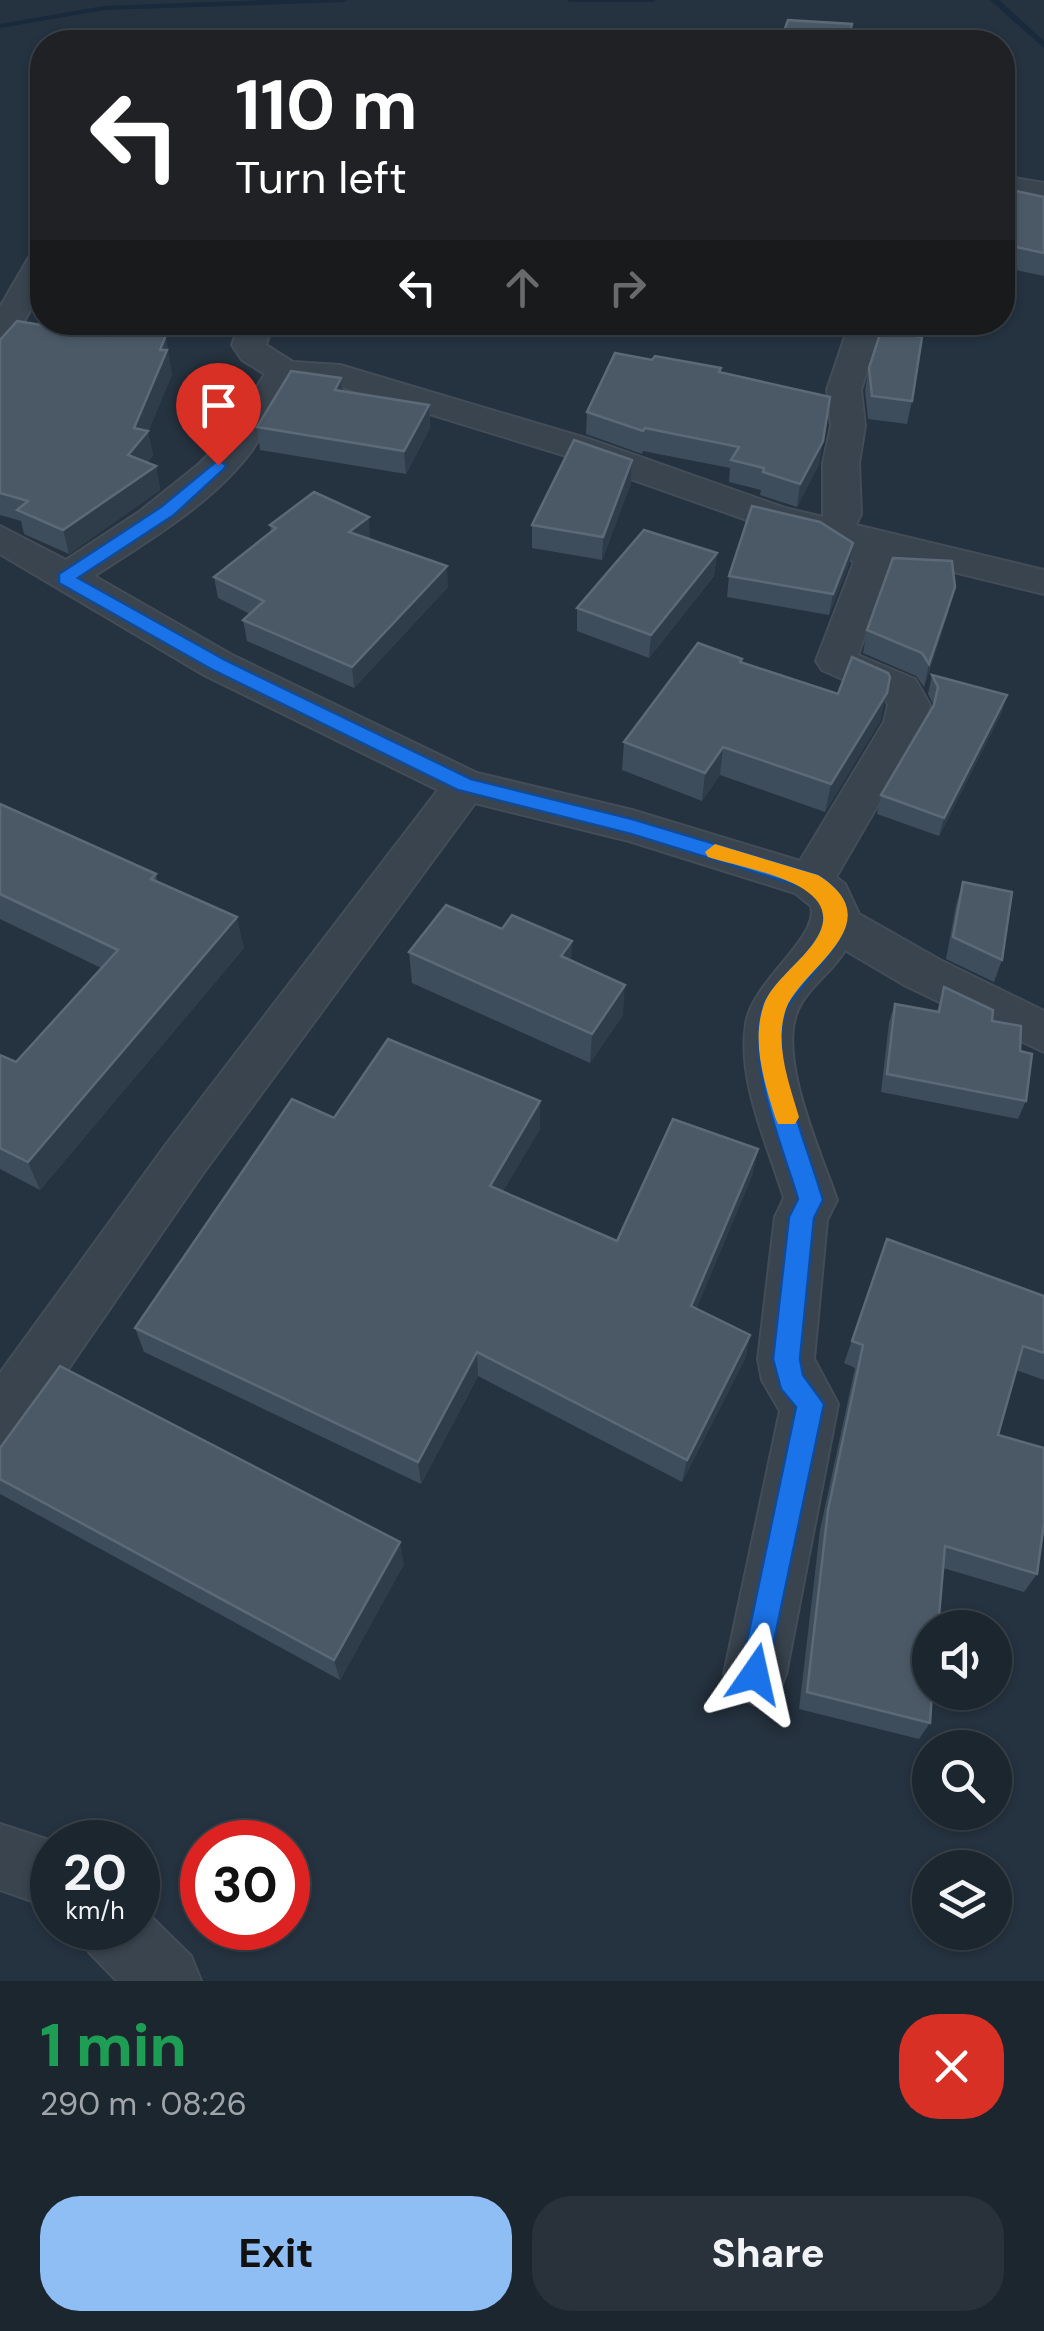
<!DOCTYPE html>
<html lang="en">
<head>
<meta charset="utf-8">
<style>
  :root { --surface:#1c262f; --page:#29323b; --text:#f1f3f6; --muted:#a0a5aa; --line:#3a434b; --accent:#8fbef5 }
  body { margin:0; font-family:"DM Sans",sans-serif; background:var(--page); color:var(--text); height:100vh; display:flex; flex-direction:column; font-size:38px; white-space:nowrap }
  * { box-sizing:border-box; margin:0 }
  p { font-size:32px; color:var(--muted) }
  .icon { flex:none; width:55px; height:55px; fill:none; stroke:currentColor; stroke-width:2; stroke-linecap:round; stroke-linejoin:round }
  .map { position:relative; height:1981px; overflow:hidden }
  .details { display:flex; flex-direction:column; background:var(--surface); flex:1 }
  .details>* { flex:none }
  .hud { position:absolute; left:30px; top:30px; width:985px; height:305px; border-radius:40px; box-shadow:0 2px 8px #0004,0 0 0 2px var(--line); background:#202124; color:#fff; overflow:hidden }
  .fabs { position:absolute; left:912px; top:1610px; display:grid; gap:20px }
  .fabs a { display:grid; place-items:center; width:100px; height:100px; border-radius:50%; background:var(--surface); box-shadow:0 2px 8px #0004,0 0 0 2px var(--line); font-size:50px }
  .speed { position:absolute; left:30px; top:1820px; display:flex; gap:20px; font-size:50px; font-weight:700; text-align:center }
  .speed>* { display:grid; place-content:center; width:130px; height:130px; border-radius:50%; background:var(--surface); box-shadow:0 2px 8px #0004,0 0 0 2px var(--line); line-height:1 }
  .speed small { font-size:25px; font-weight:400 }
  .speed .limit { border:15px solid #d22; background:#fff; color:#111 }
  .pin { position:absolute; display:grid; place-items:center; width:85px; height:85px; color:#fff; margin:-102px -42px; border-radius:50% 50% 50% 0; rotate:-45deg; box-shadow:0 0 10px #0007 }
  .pin .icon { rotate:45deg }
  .me { position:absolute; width:110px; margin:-55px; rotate:11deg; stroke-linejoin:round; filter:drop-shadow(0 0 8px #0008) }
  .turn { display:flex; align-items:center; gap:35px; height:210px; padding:0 40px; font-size:45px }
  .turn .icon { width:130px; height:130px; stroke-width:2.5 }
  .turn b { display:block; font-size:70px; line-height:85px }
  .lanes { display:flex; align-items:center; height:95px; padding:0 40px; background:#0003; justify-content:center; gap:50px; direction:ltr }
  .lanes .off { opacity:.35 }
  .round { display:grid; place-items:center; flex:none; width:105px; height:105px; border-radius:40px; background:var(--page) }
  .head { display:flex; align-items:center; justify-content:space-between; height:170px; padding:0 40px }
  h1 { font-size:60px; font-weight:800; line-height:75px; color:#1e9e55 }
  .action { display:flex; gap:20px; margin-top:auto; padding:20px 40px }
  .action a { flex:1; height:115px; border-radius:40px; background:var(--accent); color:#111; font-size:40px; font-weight:800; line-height:115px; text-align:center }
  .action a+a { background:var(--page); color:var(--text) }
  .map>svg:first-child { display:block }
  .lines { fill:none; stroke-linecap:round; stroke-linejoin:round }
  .stream { fill:#192a3d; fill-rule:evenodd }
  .minor-casing { stroke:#434d58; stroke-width:4 }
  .minor { fill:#39444f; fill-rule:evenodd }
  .wall { fill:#3e4d5b }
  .shaded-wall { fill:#2f3d4b }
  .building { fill:#4b5967; stroke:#5c6976; stroke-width:2.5 }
  .route { fill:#1a73e8; stroke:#114b97; stroke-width:2.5 }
  .slow { fill:#f59e0b }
</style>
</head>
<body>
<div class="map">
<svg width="1044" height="1981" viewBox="0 0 1044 1981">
  <rect width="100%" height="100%" fill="#25323f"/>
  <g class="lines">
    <g class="stream">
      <path d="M271,0H347L343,2L104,10L0,28V24L104,6Z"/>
      <path d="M566,0H656L652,2H570Z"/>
      <path d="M990,0H999L1044,41V48Z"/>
    </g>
    <g class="minor-casing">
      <g id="minor">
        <path d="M1002,176L1044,183V201L1002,194Z"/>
        <path d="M42,252V289L12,343L0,346V307L31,254Z"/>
        <path d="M240,322H273L266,345L293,362L340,365L589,439L785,508L823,517V463L831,426L827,390L850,322H883L861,390L865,426L859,463L861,514L856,525L1044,570V594L892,557L858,655L915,679L930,705L926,722L836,877L845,884L859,914L940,960L1044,1011V1052L906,986L845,950C833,972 806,988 797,1012C778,1060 821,1153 837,1200L827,1220L814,1359L838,1404L786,1674L777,1696L755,1705L733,1696L724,1674L780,1411L762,1380L758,1359L775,1217L784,1198C768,1145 737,1081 746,1024C752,981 820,938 811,906L795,893L629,841L475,803L201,1176L20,1439L0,1447V1373L165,1146L438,790L204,675L0,554V526L66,560L139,512L199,464L225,438L265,374L242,360L232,345ZM308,381L325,382L563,455L761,525L818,539L854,562L816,661L822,670L885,698L888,705L884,722L800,861L632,810L477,773L232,655L94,576C148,541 213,503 252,450C268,429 277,382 308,381Z"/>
        <path d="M0,1824L55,1842L52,1908L0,1890Z"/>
        <path d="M138,1904L191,1956L201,1981H117L89,1952L79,1928H138Z"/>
      </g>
    </g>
    <use href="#minor" class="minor"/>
  </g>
  <g class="wall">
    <path d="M1002,188L1044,197V276L1002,267Z"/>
    <path d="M910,335L912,401L907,424L868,419L865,390L869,368Z"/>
    <path d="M0,340L170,359L169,362L172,374L148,432L153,455L147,463L156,466L160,490L69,554L24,534L21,521L0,515Z"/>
    <path d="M720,372L830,397L819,464L797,507L760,495L761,490L729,482L730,468L643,451L642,454L586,434L587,412Z"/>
    <path d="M342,392L429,405L430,428L406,474L260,450L257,427Z"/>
    <path d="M632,460L631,483L602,560L532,548V525Z"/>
    <path d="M270,525L370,538L369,539L448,587L354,688L247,641L243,620L250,614L218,598L214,577L271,532Z"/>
    <path d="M717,553L714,576L649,658L577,631V608Z"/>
    <path d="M849,564L829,615L727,597L729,576Z"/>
    <path d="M949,610L924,687L916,676L863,653L867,630Z"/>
    <path d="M741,662L838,694L890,677L880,721L825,812L720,775L702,801L622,770L624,742Z"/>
    <path d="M932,675L1007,695L1001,714L939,836L877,814L881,795L934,706L928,694Z"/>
    <path d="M0,804L156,874L157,881L244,948L40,1190L0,1169V1055L16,1062L101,968L0,919Z"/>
    <path d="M963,882L1002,960L994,982L946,959L956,905Z"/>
    <path d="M409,952L571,961L623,1015L590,1063L412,983Z"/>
    <path d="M944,987L992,1021L1020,1051L1026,1101L1018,1119L881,1092L889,1022L895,1004L937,1011Z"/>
    <path d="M540,1101V1129L503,1191L617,1241L758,1149L752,1176L696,1309L750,1335L745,1359L682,1482L478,1376L421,1484L144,1352L135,1328L334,1118Z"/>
    <path d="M887,1239L1044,1296V1380L1016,1370L998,1435L1037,1574L1024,1592L943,1568L930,1723L919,1739L799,1709L820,1530L855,1368L844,1363Z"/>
    <path d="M0,1448L404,1564L340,1680L0,1494Z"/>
  </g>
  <g class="shaded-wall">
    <path d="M166,335L172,374L148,432L153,455L133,479L128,455L134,428L160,350Z"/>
    <path d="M341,378L343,401L335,390Z"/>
    <path d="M429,405L430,428L406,474L404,451Z"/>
    <path d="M823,441L819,464L797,507L800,484Z"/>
    <path d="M632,460L631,483L602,560L603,537Z"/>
    <path d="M156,466L160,490L69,554L63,530Z"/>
    <path d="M369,517L370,538L351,553L349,532Z"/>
    <path d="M853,543L849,564L829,615L833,594Z"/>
    <path d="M717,553L714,576L649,658L651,635Z"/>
    <path d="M447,566L448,587L354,688L352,667Z"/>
    <path d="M955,587L949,610L924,687L929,664Z"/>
    <path d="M887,693L880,721L825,812L831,784Z"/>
    <path d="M1007,695L1001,714L939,836L944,818Z"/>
    <path d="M723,747L720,775L702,801L705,773Z"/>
    <path d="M237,917L244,948L40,1190L28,1162Z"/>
    <path d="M572,941L571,971L561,956Z"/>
    <path d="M625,985L623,1015L590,1063L592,1034Z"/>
    <path d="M540,1101V1129L491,1212L490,1186Z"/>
    <path d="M758,1149L752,1176L687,1331L691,1306Z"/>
    <path d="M750,1335L745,1359L682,1482L687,1460Z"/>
    <path d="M477,1352L478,1376L421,1484L418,1462Z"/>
    <path d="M400,1542L404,1564L340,1680L334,1660Z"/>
  </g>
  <g class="building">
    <path d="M788,20L852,24L847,42H780Z"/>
    <path d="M1002,188L1044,197V253L1002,244Z"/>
    <path d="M17,321L108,336L110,332L166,335L160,350H167L134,428L148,431L128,455L156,466L63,530L17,510L28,501L0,493V340Z"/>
    <path d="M884,322H912L908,335L922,337L912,401L872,396L869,368Z"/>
    <path d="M615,353L652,360L655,356L721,368L719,372L830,397L823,441L800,484L763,472L764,468L731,460L739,447L645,428L643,431L587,412Z"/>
    <path d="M291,371L341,378L335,390L429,405L404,451L257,427Z"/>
    <path d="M574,440L632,460L603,537L532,525Z"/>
    <path d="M314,492L369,517L349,532L447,566L352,667L243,620L264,601L214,577L276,528L270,525Z"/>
    <path d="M752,506L820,522L853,543L833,594L729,576Z"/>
    <path d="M644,530L717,553L651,635L577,608Z"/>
    <path d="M893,558L952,561L955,587L929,664L922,653L867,630Z"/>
    <path d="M698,643L742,659L740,662L838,694L852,657L888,673L890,677L887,693L831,784L723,747L705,773L624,742Z"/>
    <path d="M932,675L1007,695L944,818L881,795L934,705L938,687Z"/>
    <path d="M0,804L156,874L151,879L237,917L28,1162L0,1148V1055L16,1062L118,950L0,894Z"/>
    <path d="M963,882L1012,892L1002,960L953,937Z"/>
    <path d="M446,905L502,929L512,915L572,941L561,956L625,985L592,1034L409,952Z"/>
    <path d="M944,987L993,1010L992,1021L1021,1026L1020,1051L1032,1054L1026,1101L887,1074L895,1004L939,1012Z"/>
    <path d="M388,1039L540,1101L490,1186L617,1241L673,1119L758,1149L691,1306L750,1335L687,1460L477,1352L418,1462L135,1328L292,1099L334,1118Z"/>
    <path d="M887,1239L1044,1296V1353L1023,1346L998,1435L1044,1448V1523L1037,1574L945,1546L938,1628H930V1692H932L930,1723L807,1692L828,1510L863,1345L852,1341Z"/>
    <path d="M60,1366L400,1542L334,1660L0,1479V1448Z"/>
  </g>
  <path class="route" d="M218,460L226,465L224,469L174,515L78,578L225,660L471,779L632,819L818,875C888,918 811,966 788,1006C783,1014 782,1027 781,1036C780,1085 809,1151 823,1200L814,1218L800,1359L803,1375L824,1404L765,1684L755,1689L744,1684L740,1674L796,1407L781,1389L773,1359L789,1217L798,1199C783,1147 743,1056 764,1004C779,968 863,925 803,887L631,834L458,790L211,669L59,583V574L161,507Z"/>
  <path class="slow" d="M715,844L818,875C895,923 800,969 786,1009C774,1044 789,1083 799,1117L795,1124H778L775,1117C764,1081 751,1041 764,1004C771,985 795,966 808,950C864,885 751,871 708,857L705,852Z"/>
</svg>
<div class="fabs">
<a><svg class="icon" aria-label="sound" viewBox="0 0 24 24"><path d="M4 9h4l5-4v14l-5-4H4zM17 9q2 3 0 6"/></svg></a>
<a><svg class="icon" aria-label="search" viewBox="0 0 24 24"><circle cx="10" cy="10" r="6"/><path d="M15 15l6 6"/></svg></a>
<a><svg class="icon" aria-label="layers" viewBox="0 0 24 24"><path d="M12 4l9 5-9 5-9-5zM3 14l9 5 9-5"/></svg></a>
</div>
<div class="speed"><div>20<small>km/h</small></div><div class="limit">30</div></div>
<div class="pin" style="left:218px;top:465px;background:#d93025"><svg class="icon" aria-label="arrive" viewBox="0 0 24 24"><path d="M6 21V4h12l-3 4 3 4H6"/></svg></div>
<svg class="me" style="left:755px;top:1674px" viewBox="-20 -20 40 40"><path d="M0-17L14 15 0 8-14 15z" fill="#1a73e8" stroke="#fff" stroke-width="4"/></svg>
<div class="hud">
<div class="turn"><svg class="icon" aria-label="left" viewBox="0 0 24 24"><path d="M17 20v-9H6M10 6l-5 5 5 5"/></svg><div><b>110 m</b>Turn left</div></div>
<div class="lanes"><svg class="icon" aria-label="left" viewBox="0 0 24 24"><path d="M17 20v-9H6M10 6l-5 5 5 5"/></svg><svg class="icon off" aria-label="ahead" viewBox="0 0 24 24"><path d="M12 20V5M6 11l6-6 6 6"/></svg><svg class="icon off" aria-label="right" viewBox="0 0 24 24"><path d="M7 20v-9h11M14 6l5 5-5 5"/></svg></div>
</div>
</div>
<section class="details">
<div class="head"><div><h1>1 min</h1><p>290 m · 08:26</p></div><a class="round" style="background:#d93025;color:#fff"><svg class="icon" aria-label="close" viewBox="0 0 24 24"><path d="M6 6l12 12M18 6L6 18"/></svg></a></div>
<div class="action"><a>Exit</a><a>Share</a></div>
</section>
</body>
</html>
